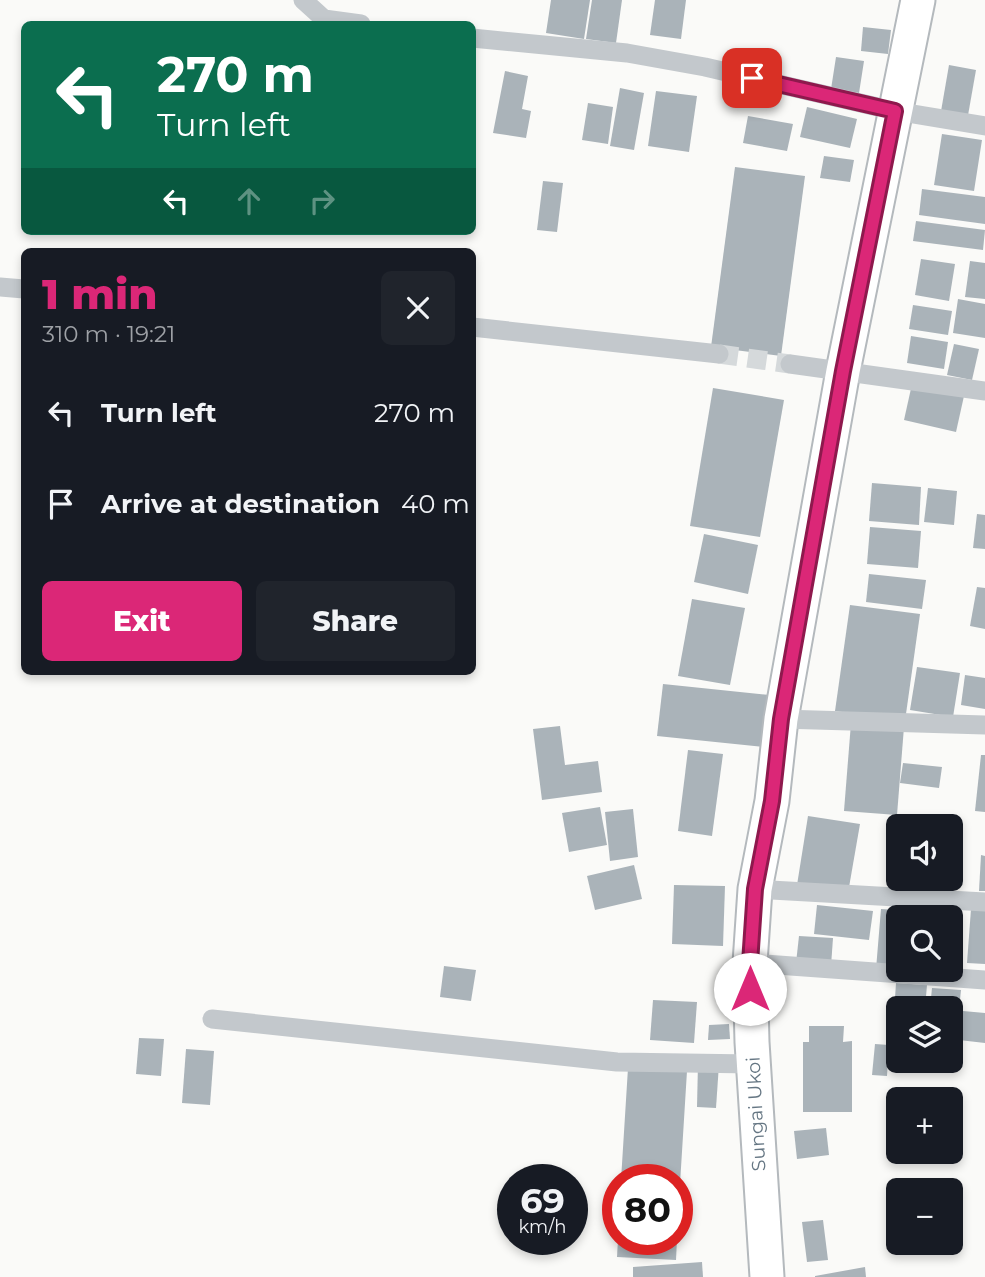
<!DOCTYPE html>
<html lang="en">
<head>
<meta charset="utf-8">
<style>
  :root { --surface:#171b24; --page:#20242c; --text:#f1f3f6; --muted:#9ea1a6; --accent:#db2777 }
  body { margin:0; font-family:Montserrat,sans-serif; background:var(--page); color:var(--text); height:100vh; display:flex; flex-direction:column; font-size:26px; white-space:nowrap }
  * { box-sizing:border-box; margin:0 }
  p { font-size:23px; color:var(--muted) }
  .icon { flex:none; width:38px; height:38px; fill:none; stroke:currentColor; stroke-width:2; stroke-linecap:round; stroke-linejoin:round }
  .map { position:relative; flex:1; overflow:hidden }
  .sheet { position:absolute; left:21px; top:248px; width:455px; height:427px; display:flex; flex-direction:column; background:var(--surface); border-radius:10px; box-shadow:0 4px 10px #0003 }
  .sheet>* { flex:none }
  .banner { position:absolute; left:21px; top:21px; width:455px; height:214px; border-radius:10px; box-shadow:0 4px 10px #0003; background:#0b6e4f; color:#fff; overflow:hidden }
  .buttons { position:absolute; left:886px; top:814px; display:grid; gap:14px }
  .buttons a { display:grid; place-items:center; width:77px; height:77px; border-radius:10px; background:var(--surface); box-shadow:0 4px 10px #0003; font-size:35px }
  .speed { position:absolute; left:497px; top:1164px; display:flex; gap:14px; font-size:35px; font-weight:700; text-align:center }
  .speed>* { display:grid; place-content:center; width:91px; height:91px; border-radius:50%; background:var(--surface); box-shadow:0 4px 10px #0003; line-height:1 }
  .speed small { font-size:18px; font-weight:400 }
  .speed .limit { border:10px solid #d22; background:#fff; color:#111 }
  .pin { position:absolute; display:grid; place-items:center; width:60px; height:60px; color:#fff; margin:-30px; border-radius:14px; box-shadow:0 4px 10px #0006 }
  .me { position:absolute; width:77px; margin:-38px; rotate:0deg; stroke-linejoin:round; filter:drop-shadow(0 0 5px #0008) }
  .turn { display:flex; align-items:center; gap:24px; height:147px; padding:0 21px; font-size:32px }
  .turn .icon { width:91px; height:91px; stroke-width:2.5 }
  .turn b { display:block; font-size:49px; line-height:60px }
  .lanes { display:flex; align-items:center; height:66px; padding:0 21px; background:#0003; justify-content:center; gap:35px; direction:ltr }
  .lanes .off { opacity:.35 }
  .round { display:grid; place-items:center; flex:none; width:74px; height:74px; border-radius:10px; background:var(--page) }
  .overview { display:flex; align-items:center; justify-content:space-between; height:119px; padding:0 21px }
  h1 { font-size:42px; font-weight:800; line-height:52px; color:var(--accent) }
  .primary-button { display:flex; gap:14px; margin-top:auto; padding:14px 21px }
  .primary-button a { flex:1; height:80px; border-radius:10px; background:var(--accent); color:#fff; font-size:28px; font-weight:800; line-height:80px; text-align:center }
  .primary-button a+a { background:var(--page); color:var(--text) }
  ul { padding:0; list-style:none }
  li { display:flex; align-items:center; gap:21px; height:91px; padding:0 21px }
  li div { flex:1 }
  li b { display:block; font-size:26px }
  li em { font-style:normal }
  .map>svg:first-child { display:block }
  .building { fill:#aab3b9 }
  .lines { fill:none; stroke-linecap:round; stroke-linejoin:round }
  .minor-tunnel { stroke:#d5d9db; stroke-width:19; stroke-dasharray:19 10; stroke-linecap:butt }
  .trunk-casing { stroke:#b4b9bd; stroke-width:37 }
  .minor { stroke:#c3c8cc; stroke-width:19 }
  .trunk { stroke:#fff; stroke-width:33 }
  .route-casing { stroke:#8e194d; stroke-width:18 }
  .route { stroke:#db2777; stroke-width:12 }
  .labels { text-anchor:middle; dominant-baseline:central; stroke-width:7; stroke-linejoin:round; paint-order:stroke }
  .street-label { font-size:19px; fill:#657683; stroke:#fff }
</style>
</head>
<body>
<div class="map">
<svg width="985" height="1277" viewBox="0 0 985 1277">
  <rect width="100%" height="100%" fill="#fafaf8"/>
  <g class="building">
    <path d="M551,0H590L584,39L546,33Z"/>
    <path d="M592,0H622L616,43L586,39Z"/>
    <path d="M655,0H686L681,39L650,35Z"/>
    <path d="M863,27L891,30L888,54L861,51Z"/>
    <path d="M836,57L864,61L859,93L831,89Z"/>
    <path d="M949,65L976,70L967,121L940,117Z"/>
    <path d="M505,71L528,76L522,109L531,111L526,138L493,133Z"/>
    <path d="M620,88L644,93L634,150L610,146Z"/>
    <path d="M656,91L697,96L689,152L648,146Z"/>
    <path d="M588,103L613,107L608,144L582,140Z"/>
    <path d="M807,107L857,119L850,148L800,137Z"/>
    <path d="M748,116L793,124L787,151L743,143Z"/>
    <path d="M942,134L982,140L974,191L934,185Z"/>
    <path d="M824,156L854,160L850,182L820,178Z"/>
    <path d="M735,167L805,176L781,356L711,347Z"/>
    <path d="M543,181L563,183L557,232L537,230Z"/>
    <path d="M922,189L985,197V224L919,215Z"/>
    <path d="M916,221L985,230L983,250L913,241Z"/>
    <path d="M921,259L955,264L949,301L915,295Z"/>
    <path d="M970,261L985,263V299L965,297Z"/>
    <path d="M958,299L985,304V338L953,333Z"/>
    <path d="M913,305L952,311L948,335L909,329Z"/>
    <path d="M911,336L948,342L944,369L907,363Z"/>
    <path d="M954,344L979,349L972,380L947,375Z"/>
    <path d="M912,384L964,396L956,432L904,420Z"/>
    <path d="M713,388L784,400L760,537L690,526Z"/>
    <path d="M872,483L921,487L919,525L869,521Z"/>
    <path d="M928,488L957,491L954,525L924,522Z"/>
    <path d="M977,514L985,515V549L973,548Z"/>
    <path d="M870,527L921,531L918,568L867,564Z"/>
    <path d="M704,534L758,545L748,594L694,582Z"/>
    <path d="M869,574L926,580L922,609L866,602Z"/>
    <path d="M977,587L985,588V629L970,626Z"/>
    <path d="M692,599L745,608L730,685L678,676Z"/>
    <path d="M850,605L920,614L905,721L835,711Z"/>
    <path d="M917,667L960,673L953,717L910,710Z"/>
    <path d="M965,675L985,678V709L961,705Z"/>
    <path d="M663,684L770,695L764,747L657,736Z"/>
    <path d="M851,723L904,727L897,815L844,811Z"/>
    <path d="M560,726L565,765L598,761L602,792L542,800L533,729Z"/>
    <path d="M688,750L723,754L712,836L678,831Z"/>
    <path d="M981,755H985V812L975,811Z"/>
    <path d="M903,763L942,767L939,788L900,783Z"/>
    <path d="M600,807L607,845L569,852L562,813Z"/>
    <path d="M633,809L638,857L610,861L605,812Z"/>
    <path d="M808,816L860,824L848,893L797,885Z"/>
    <path d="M981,855L985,856V891H979Z"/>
    <path d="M634,865L642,899L595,910L587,876Z"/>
    <path d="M674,885L725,886L723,946L672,944Z"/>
    <path d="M817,905L873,911L869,940L814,934Z"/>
    <path d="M919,907L947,909L946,917H918Z"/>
    <path d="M881,909L913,911L912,917H898V970L876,969Z"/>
    <path d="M971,909L985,910V964L967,963Z"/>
    <path d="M799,936L833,938L831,966L796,963Z"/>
    <path d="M444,966L476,970L471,1001L440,997Z"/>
    <path d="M896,983L927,985L925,1008H898V1045L892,1044Z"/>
    <path d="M932,988L961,990L955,1049H950V1008H930Z"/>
    <path d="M653,1000L697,1002L694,1043L650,1040Z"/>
    <path d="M963,1011L985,1013V1043L959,1040Z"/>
    <path d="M729,1024L730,1039L708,1040L709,1025Z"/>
    <path d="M809,1026H844L843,1042L852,1041V1112H803V1042H809Z"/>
    <path d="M139,1038L164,1039L161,1076L136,1074Z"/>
    <path d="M875,1044L889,1045L887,1076L872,1075Z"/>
    <path d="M186,1049L214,1051L210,1105L182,1103Z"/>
    <path d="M698,1063L719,1064L716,1108L697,1107Z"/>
    <path d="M628,1068L687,1071L679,1200H677V1180H621Z"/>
    <path d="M826,1128L829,1155L797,1159L794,1131Z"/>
    <path d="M823,1220L828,1260L807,1262L802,1222Z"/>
    <path d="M618,1239H677L676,1260L617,1257Z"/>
    <path d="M702,1262L703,1277H633V1267Z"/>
    <path d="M865,1267L866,1277H815V1276Z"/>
  </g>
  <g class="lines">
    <path class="minor-tunnel" d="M719,354L790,364"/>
    <g class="trunk-casing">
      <path id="trunk" d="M767,1277L752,1042L750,963L755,889L772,801L781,719L843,371L918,0"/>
    </g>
    <g class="minor">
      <path d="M303,0L324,19L361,24"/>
      <path d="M472,38L627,53L705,67L895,111L985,126"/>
      <path d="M0,287L24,289"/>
      <path d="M472,327L719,354"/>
      <path d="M790,364L985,391"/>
      <path d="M781,719L985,725"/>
      <path d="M755,889L985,902"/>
      <path d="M750,963L985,980"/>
      <path d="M212,1019L617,1062L753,1064"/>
    </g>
    <use href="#trunk" class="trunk"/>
  </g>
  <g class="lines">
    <g class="route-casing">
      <path id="route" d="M750,989V963L755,889L772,801L781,719L843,371L895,111L752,78"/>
    </g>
    <use href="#route" class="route"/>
  </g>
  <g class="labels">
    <g class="street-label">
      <text transform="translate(756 1114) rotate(-93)">Sungai Ukoi</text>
    </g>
  </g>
</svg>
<div class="buttons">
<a><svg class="icon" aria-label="sound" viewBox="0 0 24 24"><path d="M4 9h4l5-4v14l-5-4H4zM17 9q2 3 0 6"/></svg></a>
<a><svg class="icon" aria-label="search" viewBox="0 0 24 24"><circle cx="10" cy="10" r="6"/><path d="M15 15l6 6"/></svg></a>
<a><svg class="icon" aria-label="layers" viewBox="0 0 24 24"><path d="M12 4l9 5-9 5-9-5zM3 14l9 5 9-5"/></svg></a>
<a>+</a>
<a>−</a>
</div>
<div class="speed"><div>69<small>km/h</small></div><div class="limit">80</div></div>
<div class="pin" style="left:752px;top:78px;background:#d93025"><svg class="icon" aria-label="arrive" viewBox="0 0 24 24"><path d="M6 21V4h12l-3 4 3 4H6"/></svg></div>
<svg class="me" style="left:750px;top:989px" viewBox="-20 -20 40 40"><circle r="19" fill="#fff"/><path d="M0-13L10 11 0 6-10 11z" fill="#db2777"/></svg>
<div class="banner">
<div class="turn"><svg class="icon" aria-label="left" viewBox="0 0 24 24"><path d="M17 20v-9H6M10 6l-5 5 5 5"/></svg><div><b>270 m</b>Turn left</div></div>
<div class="lanes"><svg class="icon" aria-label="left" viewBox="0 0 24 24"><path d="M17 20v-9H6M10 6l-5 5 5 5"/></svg><svg class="icon off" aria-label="ahead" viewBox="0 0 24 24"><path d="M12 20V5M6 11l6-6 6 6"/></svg><svg class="icon off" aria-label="right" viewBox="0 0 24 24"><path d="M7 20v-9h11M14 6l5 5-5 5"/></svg></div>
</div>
<section class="sheet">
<div class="overview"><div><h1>1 min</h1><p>310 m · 19:21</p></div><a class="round"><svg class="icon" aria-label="close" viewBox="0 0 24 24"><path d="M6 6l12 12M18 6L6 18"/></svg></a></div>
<ul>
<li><svg class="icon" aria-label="left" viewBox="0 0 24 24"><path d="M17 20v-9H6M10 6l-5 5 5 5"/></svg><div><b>Turn left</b></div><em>270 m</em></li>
<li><svg class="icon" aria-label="arrive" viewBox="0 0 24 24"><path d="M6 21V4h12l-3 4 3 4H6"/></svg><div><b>Arrive at destination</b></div><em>40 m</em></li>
</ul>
<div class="primary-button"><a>Exit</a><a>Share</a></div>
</section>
</div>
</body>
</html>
